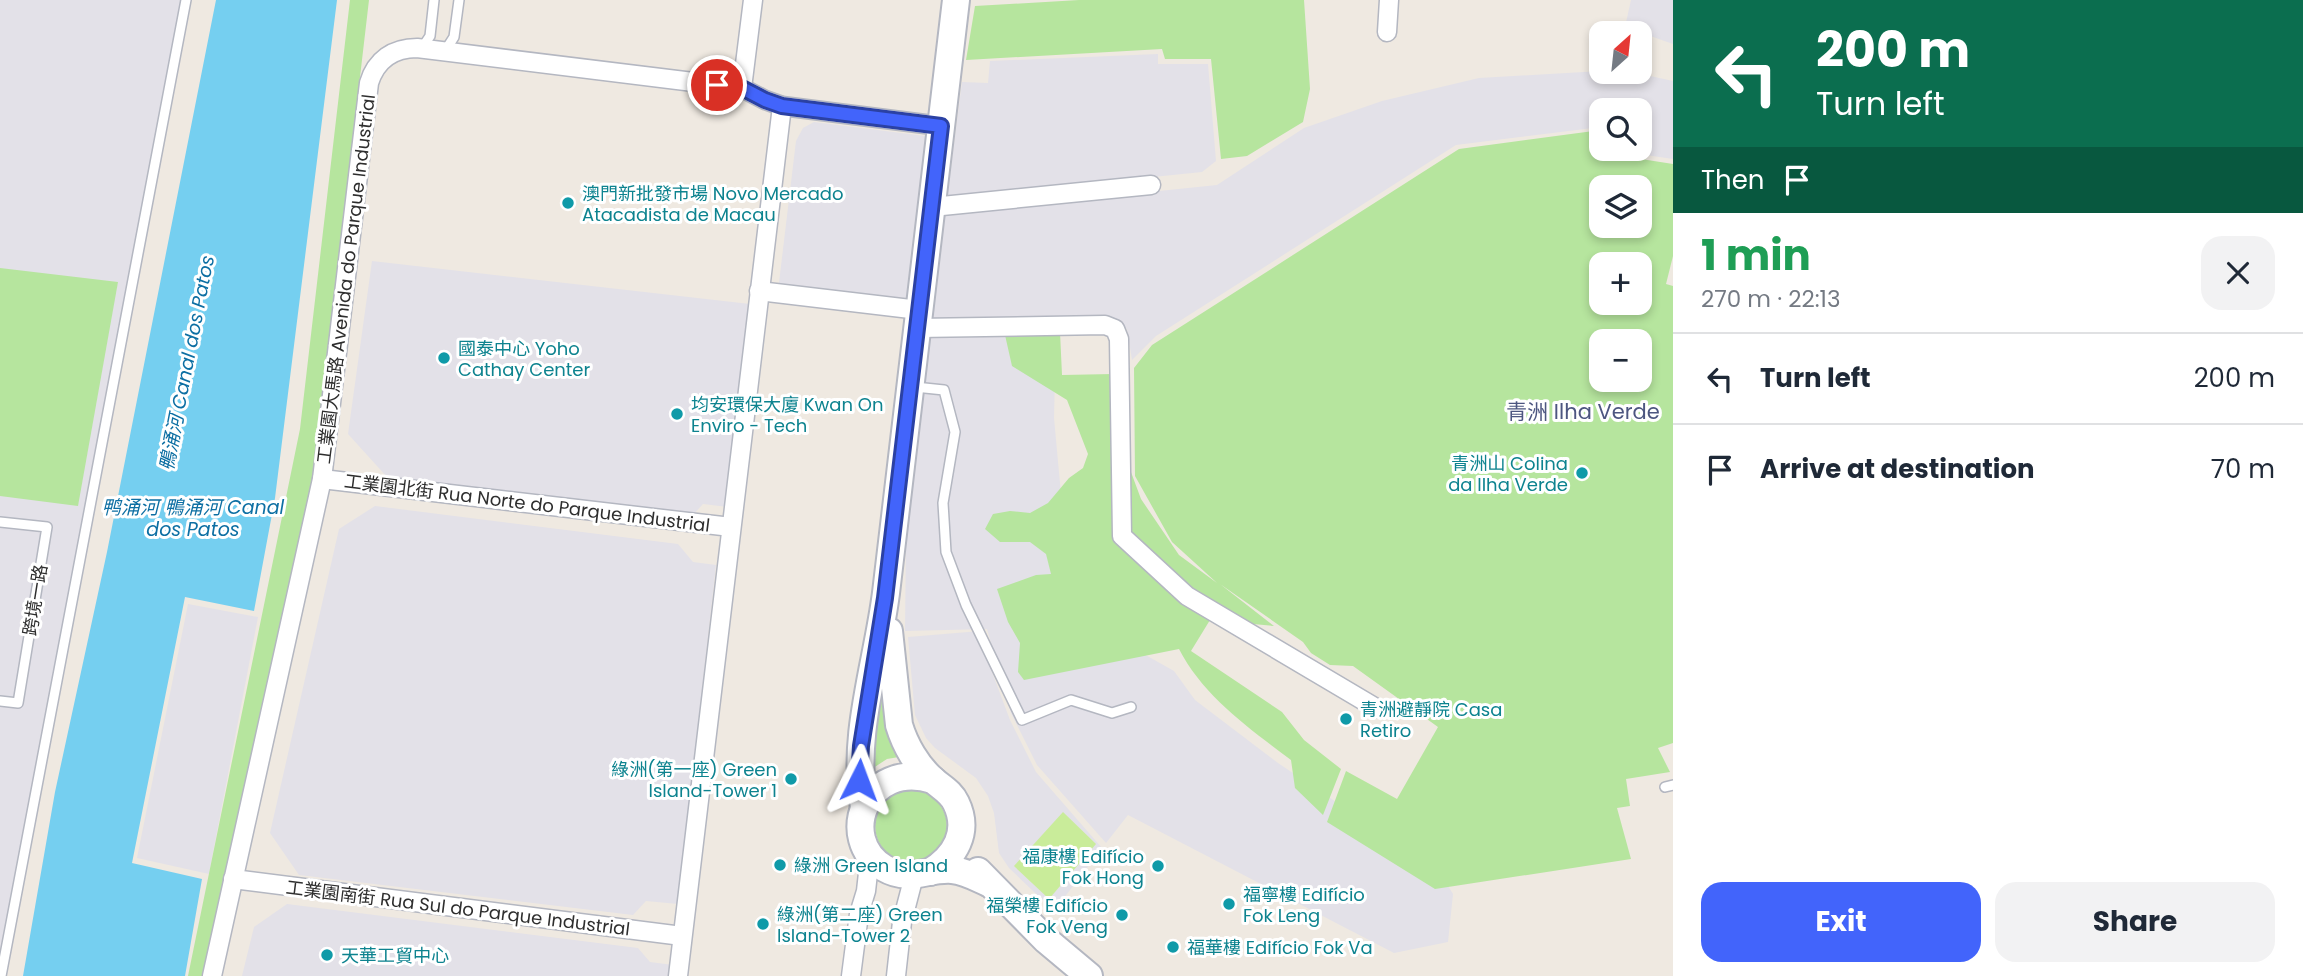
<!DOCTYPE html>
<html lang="en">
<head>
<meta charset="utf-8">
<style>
  :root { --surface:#fff; --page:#f2f2f3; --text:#1f2937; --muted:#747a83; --line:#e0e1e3; --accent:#4264fb }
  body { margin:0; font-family:Poppins,"Noto Sans SC",sans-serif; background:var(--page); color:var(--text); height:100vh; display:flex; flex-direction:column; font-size:26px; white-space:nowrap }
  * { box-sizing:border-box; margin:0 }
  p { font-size:23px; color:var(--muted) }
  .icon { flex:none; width:38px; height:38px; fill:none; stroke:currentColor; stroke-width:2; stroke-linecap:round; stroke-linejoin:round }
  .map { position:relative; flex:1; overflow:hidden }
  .sheet { display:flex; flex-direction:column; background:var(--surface); width:630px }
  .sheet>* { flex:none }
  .banner { background:#0b6e4f; color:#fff; overflow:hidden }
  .needle { width:46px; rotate:27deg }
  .controls { position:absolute; left:1589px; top:21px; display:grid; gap:14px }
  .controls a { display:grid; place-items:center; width:63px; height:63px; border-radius:14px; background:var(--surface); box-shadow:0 4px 10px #0003; font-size:35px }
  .pin { position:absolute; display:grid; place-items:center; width:60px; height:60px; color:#fff; margin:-30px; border:4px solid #fff; border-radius:50%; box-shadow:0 2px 7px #0007 }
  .me { position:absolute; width:77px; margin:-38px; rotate:3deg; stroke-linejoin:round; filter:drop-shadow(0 0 5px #0008) }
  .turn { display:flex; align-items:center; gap:24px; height:147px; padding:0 28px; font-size:32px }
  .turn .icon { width:91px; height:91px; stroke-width:2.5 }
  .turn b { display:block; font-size:49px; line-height:60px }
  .then { display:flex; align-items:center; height:66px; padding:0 28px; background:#0003; gap:14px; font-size:26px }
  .round { display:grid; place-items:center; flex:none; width:74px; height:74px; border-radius:21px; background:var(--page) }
  .summary { display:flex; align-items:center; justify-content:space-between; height:119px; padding:0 28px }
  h1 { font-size:42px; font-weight:700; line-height:52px; color:#1e9e55 }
  .cta { display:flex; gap:14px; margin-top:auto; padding:14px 28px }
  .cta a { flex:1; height:80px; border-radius:21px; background:var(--accent); color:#fff; font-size:28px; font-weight:700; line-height:80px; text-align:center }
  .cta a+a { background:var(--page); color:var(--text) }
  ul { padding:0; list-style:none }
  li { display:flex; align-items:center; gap:21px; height:91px; padding:0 28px; border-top:2px solid var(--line) }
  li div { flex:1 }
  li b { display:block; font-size:26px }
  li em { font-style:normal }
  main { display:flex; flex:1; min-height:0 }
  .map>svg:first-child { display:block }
  .industrial { fill:#e3e1e8 }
  .green { fill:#b6e59e; fill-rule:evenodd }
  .pitch { fill:#c9ec9a }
  .water { fill:#75cff0 }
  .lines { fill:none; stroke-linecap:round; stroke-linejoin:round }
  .lane-casing { stroke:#b4b7c1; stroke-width:12 }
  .street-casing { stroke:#b4b7c1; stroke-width:21 }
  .secondary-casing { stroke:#b4b7c1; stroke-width:30 }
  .lane { stroke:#fff; stroke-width:9 }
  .street { stroke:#fff; stroke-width:18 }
  .secondary { stroke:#fff; stroke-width:26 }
  .route-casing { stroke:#2b41a3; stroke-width:18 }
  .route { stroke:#4264fb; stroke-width:12 }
  .culture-dot { fill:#0f9aa8; stroke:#fff; stroke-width:2.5 }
  .labels { text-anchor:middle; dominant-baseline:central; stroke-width:6; stroke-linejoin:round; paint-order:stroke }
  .culture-label { font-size:18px; fill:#0d838f; stroke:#fff; text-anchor:start }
  .street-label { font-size:18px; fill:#2e2e2e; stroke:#fff }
  .water-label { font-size:19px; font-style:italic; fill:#0d6fa3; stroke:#fff }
  .quarter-label { font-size:21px; fill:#4d5680; stroke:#fff }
</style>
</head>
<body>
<main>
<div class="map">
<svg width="1673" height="976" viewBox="0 0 1673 976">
  <rect width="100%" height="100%" fill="#efe9e1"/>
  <g class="industrial">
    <path d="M0,0H186L0,976Z"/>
    <path d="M1631,0H1673V44L1625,27Z"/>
    <path d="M1158,54V64H1208L1216,161L1202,172L947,198L962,82L988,83L990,61Z"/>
    <path d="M1601,71L1632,72L1673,81V159L1646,155L1648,122H1640V110H1601V127L1456,145L1156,336L1132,360L1127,329L1112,320H932L945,213L1217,185L1304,128L1382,101L1479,78Z"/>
    <path d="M814,122L933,137L910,307L778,291L796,141L803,128Z"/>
    <path d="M372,261L750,304L728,507L703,504L691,517L387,477L348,434Z"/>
    <path d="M931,331L1056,333L1054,418L1062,505L1101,630L1174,671L1195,700L1278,763L1439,871L1453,894L1448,942L1394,953L1128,815L1106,843L1037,765L1011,713L987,629L905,631L906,539Z"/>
    <path d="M375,506L678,544L693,562L716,565L678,904L646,901L633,915L299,875L270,833L339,529Z"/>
    <path d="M188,604L258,617L209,874L137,858Z"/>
    <path d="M980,631L992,672L1010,720L1036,772L1102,848L1054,911L1009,868L999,853L994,813L988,796L976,778L935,748L926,738L915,715L908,637Z"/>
    <path d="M287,904L638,948L650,962L673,965L671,976H242L254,927Z"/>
  </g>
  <g class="green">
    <path d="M350,0H369L313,479L204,976H188L300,429Z"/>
    <path d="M1079,0H1304L1310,89L1303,122L1247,156L1221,159L1211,59H1165L1162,49L966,60L975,6Z"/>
    <path d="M1640,125H1645L1641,159L1673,164V256L1666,284L1673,286V743L1658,748L1670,772L1626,779L1630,806L1617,808L1631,859L1435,889L1327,822L1346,771L1397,799L1438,727L1353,666L1330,665L1311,653L1303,642L1220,584L1274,626L1210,620L1191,651L1282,712L1304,740L1341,769L1323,815L1295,788L1291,760C1250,729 1203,696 1179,649L1024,680L1018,672L1020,643L1008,622L997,589L1036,575L1051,574L1046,554L1030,542H1000L985,529L993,514L1010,511L1030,513L1048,503L1069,478L1083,468L1088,454L1067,400L1012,366L1005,335L1060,332L1062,375L1113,374L1130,368L1128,464L1141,499L1179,555L1217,583L1172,542L1135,476L1134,368L1152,345L1459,149L1601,130V149H1640ZM1601,187H1640V226H1601ZM1601,264H1640V303H1601ZM1601,341H1640V380H1601Z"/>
    <path d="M0,268L118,282L78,506L0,496Z"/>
    <path d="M880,679L883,711L899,757L887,759L867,772Z"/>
    <circle cx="911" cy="826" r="36"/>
  </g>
  <path class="pitch" d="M1063,812L1096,844L1049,899L1014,866Z"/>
  <path class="water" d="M216,0H337L275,498L254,611L185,597L132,863L202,879L185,976H23L55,792L107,552Z"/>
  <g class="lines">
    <g class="lane-casing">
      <g id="lane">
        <path d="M422,48L430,36L434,0"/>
        <path d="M445,51L454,37L459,0"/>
        <path d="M915,387L944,390L955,432L943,503L946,552L966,605L1022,720L1071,700L1112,713L1131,707"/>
        <path d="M0,522L47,527L18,703L0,701"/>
        <path d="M1665,787L1673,785"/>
        <path d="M1,976L186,0"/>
      </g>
    </g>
    <g class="street-casing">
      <g id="street">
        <path d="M1387,32L1389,0"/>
        <path d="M742,88L753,0"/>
        <path d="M932,207L1151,185"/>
        <path d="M759,291L919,310"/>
        <path d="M917,328L1105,325L1115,329L1119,339L1122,536L1187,596L1376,708"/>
        <path d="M322,479L731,527"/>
        <path d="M233,879L682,936"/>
        <path d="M212,976L322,479L369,83C376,60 393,48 417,48L742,88L765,100L782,106L941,126"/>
        <path d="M678,976L782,106"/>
        <path d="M851,976L859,914L866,891L870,855"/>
        <path d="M896,976L902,922L914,876"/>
      </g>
    </g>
    <g class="secondary-casing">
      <g id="secondary">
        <path d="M889,631L899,725C905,745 917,766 933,780C942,788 951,792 956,803C970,832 955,857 930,872"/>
        <path d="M933,780C866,759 836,839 884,868C910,883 927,868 952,870C965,871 977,878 988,883"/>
        <path d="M864,807C851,736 877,664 886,593C909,395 933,198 956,0"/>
        <path d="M978,871L1046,940L1089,976"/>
      </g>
    </g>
    <use href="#lane" class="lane"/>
    <use href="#street" class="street"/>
    <use href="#secondary" class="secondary"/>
  </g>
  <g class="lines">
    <g class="route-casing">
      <path id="route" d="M717,85L742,88L765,100L782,106L941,126L885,598L861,746L859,780"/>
    </g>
    <use href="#route" class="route"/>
  </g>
  <g class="culture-dot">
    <circle cx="568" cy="203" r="7"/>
    <circle cx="444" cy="358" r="7"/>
    <circle cx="677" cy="414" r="7"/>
    <circle cx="1582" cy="473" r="7"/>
    <circle cx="1346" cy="719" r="7"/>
    <circle cx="791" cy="779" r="7"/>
    <circle cx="780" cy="865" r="7"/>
    <circle cx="1158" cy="866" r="7"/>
    <circle cx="1229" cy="904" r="7"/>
    <circle cx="1122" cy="915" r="7"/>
    <circle cx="763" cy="924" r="7"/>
    <circle cx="1173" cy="947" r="7"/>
    <circle cx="327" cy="955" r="7"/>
  </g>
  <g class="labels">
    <g class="culture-label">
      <text x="582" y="193">澳門新批發市場 Novo Mercado<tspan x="582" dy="21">Atacadista de Macau</tspan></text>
      <text x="458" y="348">國泰中心 Yoho<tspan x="458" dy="21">Cathay Center</tspan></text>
      <text x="691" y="404">均安環保大廈 Kwan On<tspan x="691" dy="21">Enviro - Tech</tspan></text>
      <text x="1568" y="463" text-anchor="end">青洲山 Colina<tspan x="1568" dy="21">da Ilha Verde</tspan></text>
      <text x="1360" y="709">青洲避靜院 Casa<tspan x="1360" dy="21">Retiro</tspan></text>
      <text x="777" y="769" text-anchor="end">綠洲(第一座) Green<tspan x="777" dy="21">Island-Tower 1</tspan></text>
      <text x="1144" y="856" text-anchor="end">福康樓 Edifício<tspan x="1144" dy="21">Fok Hong</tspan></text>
      <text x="794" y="865">綠洲 Green Island</text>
      <text x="1243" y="894">福寧樓 Edifício<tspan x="1243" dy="21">Fok Leng</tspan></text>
      <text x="1108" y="905" text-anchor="end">福榮樓 Edifício<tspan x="1108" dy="21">Fok Veng</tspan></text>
      <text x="777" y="914">綠洲(第二座) Green<tspan x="777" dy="21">Island-Tower 2</tspan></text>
      <text x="1187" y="947">福華樓 Edifício Fok Va</text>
      <text x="341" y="955">天華工貿中心</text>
    </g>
    <g class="street-label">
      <text transform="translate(346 279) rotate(-83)">工業園大馬路 Avenida do Parque Industrial</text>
      <text transform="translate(527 503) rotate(7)">工業園北街 Rua Norte do Parque Industrial</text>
      <text transform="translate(35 600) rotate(-81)">跨境一路</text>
      <text transform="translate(458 908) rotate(7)">工業園南街 Rua Sul do Parque Industrial</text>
    </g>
    <g class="water-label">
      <text transform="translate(187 363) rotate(-79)">鴨涌河 Canal dos Patos</text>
      <text x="193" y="507">鸭涌河 鴨涌河 Canal<tspan x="193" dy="22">dos Patos</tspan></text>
    </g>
    <g class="quarter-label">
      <text x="1583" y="411">青洲 Ilha Verde</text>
    </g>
  </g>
</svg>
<div class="controls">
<a><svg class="needle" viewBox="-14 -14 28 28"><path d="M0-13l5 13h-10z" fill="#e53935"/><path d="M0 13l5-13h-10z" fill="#747a83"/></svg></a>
<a><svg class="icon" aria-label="search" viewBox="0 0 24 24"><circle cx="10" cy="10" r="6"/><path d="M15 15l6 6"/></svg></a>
<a><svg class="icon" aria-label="layers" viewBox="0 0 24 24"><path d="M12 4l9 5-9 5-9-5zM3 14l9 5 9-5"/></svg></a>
<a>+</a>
<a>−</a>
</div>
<div class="pin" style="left:717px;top:85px;background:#d93025"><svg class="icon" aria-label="arrive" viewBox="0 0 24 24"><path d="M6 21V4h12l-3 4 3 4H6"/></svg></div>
<svg class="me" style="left:859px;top:780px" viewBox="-20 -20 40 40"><path d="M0-17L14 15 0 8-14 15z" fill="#4264fb" stroke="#fff" stroke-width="4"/></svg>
</div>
<section class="sheet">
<div class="banner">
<div class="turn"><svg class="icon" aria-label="left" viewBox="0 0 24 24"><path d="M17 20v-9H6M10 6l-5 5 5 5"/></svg><div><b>200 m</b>Turn left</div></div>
<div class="then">Then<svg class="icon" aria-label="arrive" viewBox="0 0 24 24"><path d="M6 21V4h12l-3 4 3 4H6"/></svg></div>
</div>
<div class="summary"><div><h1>1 min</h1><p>270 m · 22:13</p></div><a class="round"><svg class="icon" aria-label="close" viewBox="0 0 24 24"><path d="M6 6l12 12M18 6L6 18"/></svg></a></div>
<ul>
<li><svg class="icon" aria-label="left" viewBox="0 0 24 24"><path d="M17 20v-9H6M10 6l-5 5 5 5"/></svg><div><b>Turn left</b></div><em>200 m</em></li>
<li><svg class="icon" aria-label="arrive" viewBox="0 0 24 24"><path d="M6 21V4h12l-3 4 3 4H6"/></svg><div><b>Arrive at destination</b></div><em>70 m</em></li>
</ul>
<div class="cta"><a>Exit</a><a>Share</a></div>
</section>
</main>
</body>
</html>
